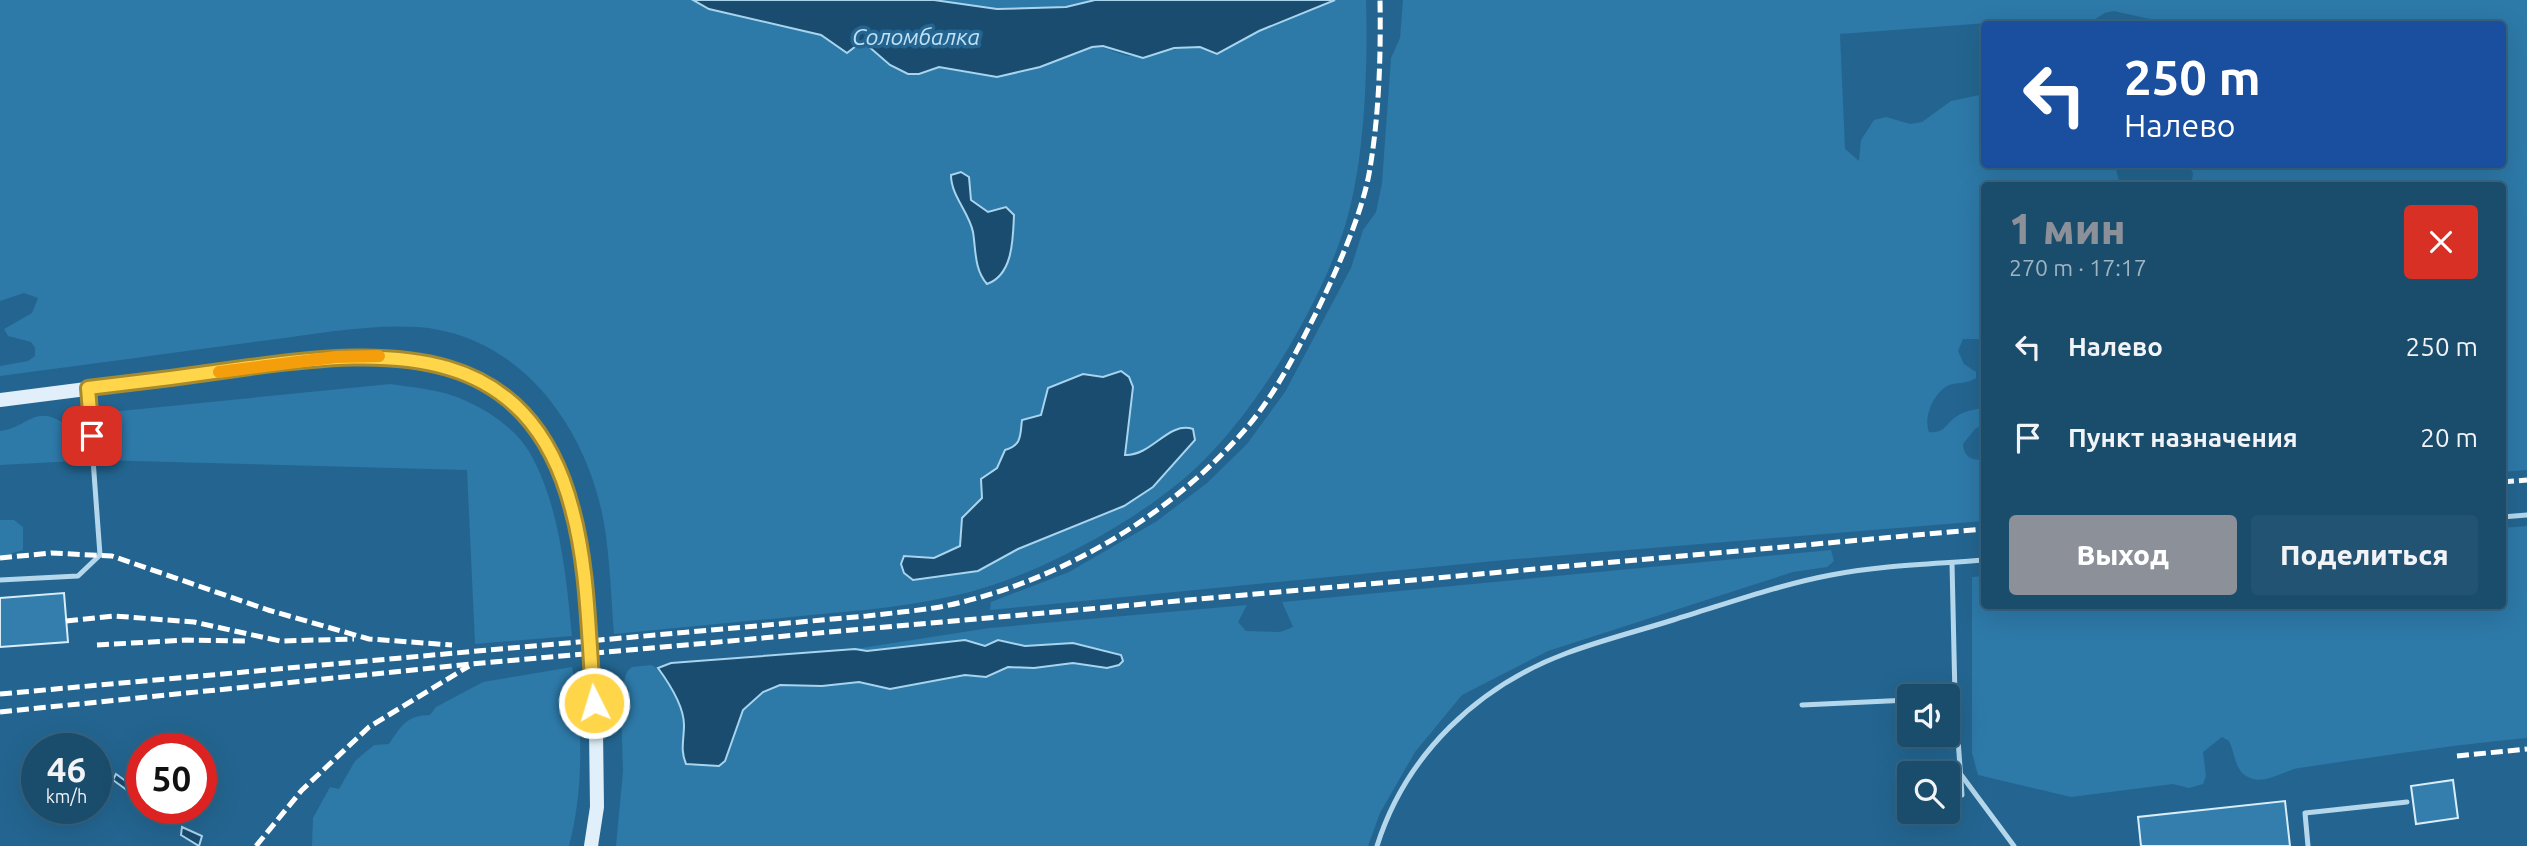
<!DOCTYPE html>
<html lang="ru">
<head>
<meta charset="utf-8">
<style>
  :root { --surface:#1a4c6c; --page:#235372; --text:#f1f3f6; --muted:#9fb4c2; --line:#38637f; --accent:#8c9099 }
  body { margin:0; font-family:Ubuntu,sans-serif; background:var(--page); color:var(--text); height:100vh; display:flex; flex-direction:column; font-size:26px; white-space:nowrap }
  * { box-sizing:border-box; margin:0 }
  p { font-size:23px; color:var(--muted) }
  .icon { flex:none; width:38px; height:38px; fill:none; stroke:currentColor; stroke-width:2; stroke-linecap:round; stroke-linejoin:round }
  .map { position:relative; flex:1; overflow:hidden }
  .sheet { position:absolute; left:1981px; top:182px; width:525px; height:427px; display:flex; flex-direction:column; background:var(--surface); border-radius:7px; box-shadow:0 7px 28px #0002,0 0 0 2px var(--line) }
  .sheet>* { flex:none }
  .banner { position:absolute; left:1981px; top:21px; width:525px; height:147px; border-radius:7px; box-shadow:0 7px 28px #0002,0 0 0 2px var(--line); background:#1a4fa0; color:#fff; overflow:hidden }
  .buttons { position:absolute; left:1897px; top:684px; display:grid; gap:14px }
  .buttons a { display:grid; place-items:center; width:63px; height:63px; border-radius:7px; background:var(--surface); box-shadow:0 7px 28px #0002,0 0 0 2px var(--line); font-size:35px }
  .speed { position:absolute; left:21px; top:733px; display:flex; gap:14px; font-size:35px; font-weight:700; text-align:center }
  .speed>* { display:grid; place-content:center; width:91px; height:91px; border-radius:50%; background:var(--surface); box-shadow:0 7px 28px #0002,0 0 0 2px var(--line); line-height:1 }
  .speed small { font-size:18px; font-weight:400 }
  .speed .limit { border:10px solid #d22; background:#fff; color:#111 }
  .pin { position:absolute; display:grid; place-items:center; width:60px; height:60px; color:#fff; margin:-30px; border-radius:14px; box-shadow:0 4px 10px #0006 }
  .me { position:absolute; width:77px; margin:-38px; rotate:355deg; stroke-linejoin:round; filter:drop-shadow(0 0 5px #0008) }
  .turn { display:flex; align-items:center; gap:24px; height:147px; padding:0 28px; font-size:32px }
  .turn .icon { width:91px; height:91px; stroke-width:2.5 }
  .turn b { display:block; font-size:49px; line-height:60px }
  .round { display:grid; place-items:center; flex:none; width:74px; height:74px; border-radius:7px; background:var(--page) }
  .headline { display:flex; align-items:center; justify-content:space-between; height:119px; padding:0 28px }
  h1 { font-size:42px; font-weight:800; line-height:52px; color:var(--accent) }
  .primary-button { display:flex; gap:14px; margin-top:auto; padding:14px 28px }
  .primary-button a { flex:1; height:80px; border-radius:7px; background:var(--accent); color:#fff; font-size:28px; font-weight:800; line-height:80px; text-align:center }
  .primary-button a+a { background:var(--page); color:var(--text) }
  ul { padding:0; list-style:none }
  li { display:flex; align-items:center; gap:21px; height:91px; padding:0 28px }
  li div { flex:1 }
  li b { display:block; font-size:26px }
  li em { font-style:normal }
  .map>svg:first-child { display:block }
  .green { fill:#2d79a8; fill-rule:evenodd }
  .water { fill:#194c6f; stroke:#a8d4ed; stroke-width:2 }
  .building { fill:#337ead; stroke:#d9edf9; stroke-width:2 }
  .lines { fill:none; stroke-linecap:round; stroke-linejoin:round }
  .lane { stroke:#b4d7ec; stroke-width:5 }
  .secondary { stroke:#e0eff9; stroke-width:14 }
  .rail { stroke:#fff; stroke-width:5; stroke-dasharray:12 5; stroke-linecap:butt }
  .secondary-bridge { stroke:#e0eff9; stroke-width:14 }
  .route-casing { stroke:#a68a30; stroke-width:18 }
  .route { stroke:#ffd54a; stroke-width:12 }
  .slow { stroke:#f59e0b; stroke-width:12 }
  .labels { text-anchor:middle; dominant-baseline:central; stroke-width:7; stroke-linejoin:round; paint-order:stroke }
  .water-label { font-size:23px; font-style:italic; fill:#c0e0f3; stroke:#236590 }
</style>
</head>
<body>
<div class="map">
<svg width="2527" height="846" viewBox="0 0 2527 846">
  <rect width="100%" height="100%" fill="#236590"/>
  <g class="green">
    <path d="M0,0H693L709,9L821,35L847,53L856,46L867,45C881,53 890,67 906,73C919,78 930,65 942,68C980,75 1004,79 1042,66C1059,60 1075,51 1092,47C1107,45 1119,57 1134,56C1162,56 1189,39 1217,54L1259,31L1335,0H1366C1368,67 1365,162 1345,226C1320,305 1258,409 1198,466C1142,519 1044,572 970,592C916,606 857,611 801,616C739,622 677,628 614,634C611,597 610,559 604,523C587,427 520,334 417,327C368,324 316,334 269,340C179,352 90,364 0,376V366L28,361L35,356V348L31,342L8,336L4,329L32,313L38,298L24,293L0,301ZM969,177L971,200L988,212L1006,207L1014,215L1008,261L987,284C973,269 977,250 972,231C969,216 959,198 951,185ZM1121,371L1129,377L1133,388L1125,455L1144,452L1175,429L1169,471L1153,487L1124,506L1018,549L978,571L913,580L904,556L934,558L960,546L962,518L982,498L981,479L997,468C1000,455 1012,454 1019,442C1024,432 1021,429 1031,417L1041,415L1048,388L1083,374L1103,377Z"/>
    <path d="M934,0H1100L1066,7L997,9Z"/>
    <path d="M1403,0H2527V470L2503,472L2502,186L2191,185L2193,174L2189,165L2502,164V24H2231L2154,20L2114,11L2105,13L2087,24H2026L2015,21L1840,34L1845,149L1859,161L1861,140L1874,120L1886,117L1910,124L1922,122L1951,101L1984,94V164H2088L2093,167L2115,165L2120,185L1984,186V240L1980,237L1984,272V333L1983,339H1963L1958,351L1964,364L1976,372V378C1967,384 1959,382 1949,385C1934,392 1923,417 1929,432C1945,434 1946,423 1957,416C1965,411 1975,409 1984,408V424L1975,429L1963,444C1964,457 1973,462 1984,459V521L1505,560L990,610L991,602L1069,572L1157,521L1207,483L1247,444L1285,392L1351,268L1363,230L1376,212L1382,183L1391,58L1400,38Z"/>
    <path d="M390,384C411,387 433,389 454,396C482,406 515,427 530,453C560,506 566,576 572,636L475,644L467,470L95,460L0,465V431C18,429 28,417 41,416C55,414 67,428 81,430L85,453L113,451L105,445L110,412Z"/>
    <path d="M0,520H14L23,527V550L0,557Z"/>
    <path d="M2527,526V738C2451,745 2375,757 2299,768C2286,770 2267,783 2253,779C2234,774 2236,755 2229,741L2222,737L2203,752L2206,776L2203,784L2189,788L2173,784L2071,797L1978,775L1972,753V577L1984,576V606H2502L2503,528Z"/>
    <path d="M1831,550L1834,561L1827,567L1793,572L1548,651L1462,695L1415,752L1380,813L1368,846H616L623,771L621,709C627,696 619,676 632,667L651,665C668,672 681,702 683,720C686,738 677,751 690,766C703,762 713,766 725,761L743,710L763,691L780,685L822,686L859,682L890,689L965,675L986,677L1008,667L1034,668L1073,663L1107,668L1120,655L1073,643L1025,646L998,640L985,646L965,640L867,651L855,649L989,628L1247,605L1238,622L1246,631L1280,632L1293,627L1282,602Z"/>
    <path d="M572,667C583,724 584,789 569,846H312L313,818L330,787L339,789L355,761L374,745L389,744C401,726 407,715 430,715L436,707L483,682Z"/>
  </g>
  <g class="water">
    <path d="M693,0H934L997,9L1066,7L1095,0H1335L1259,31L1217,54L1200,47L1174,48L1143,58L1103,46L1092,47L1040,67L997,77L939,67L919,74H908L890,65L867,45L856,46L847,53L821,35L709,9Z"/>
    <path d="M961,172L969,177L971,200L988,212L1006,207L1014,215C1013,239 1013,275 987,284C974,269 976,250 973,232C969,212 951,196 951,175Z"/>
    <path d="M1121,371L1129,377L1133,387L1125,455C1152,456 1168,421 1193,429L1195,440L1153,487L1124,506L1018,549L978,571L913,580L904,573L901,564L904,556L934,558L960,546L962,518L982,498L981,479L997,468L1005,450C1022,445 1020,436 1022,420L1041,415L1048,388L1083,374L1103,377Z"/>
    <path d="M965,640L985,646L998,640L1025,646L1073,643L1121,655L1123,661L1119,665L1107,668L1073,663L1034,668L1008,667L986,677L965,675L890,689L859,682L822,686L780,685L763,692L743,710L725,761L719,766L686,764C680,750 684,740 684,725C684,706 669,683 658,668L671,663L855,649L867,651Z"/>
    <path d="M116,774L142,793V801L113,780Z"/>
    <path d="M182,827L202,836L199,846L181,835Z"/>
  </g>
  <g class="building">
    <path d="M64,593L68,642L0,647V598Z"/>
    <path d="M2453,780L2458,818L2416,824L2411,786Z"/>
    <path d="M2285,801L2290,846H2141L2138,817Z"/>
  </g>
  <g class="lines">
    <g class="lane">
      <path d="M2502,517L2527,515"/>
      <path d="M1952,563L1955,697L1962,795"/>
      <path d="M0,580L78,576L100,555L88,391"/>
      <path d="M1802,705L1909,700"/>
      <path d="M1962,776L2014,846"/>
      <path d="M1377,846C1406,754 1478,686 1567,653C1602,640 1638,631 1673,620C1726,604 1778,585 1831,575C1882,565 1934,564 1984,560"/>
      <path d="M2308,846L2305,813L2407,802"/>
    </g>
    <g class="secondary">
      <path d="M0,400C76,390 151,381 227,371C419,344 552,338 583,571"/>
      <path d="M591,846L597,807L596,730"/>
    </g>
    <g class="rail">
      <path d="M2502,482L2527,480"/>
      <path d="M0,558L51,553L112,556L268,610L369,639L452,645"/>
      <path d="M66,621L114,616L194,622L280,641L354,639"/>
      <path d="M97,645L186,640L247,641"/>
      <path d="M0,694L867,616C891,613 916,611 940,607C1056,584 1172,516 1249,425C1276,392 1295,355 1314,317C1334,277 1361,217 1369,174C1379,118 1381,57 1380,0"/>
      <path d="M0,712L472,664L1984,529"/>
      <path d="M2457,756L2527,749"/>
      <path d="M256,846L302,790L369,727L469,666"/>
    </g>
    <path class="secondary-bridge" d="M583,571L596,730"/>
  </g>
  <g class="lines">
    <g class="route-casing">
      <path id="route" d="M92,436L88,388C142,382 196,375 250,367C391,348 528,341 572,509C589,571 588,639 594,703"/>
    </g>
    <use href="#route" class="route"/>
    <path class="slow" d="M219,372L336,357L379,356"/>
  </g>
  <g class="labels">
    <g class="water-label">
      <text x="916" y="36">Соломбалка</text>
    </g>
  </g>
</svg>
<div class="buttons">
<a><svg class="icon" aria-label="sound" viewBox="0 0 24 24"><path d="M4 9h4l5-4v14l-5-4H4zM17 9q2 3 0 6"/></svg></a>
<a><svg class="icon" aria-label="search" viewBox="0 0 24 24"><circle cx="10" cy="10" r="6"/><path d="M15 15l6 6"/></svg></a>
</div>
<div class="speed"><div>46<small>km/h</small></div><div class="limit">50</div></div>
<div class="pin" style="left:92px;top:436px;background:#d93025"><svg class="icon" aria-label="arrive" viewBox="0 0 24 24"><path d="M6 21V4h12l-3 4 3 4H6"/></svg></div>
<svg class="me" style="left:594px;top:703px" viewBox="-20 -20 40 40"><circle r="17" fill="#ffd54a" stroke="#fff" stroke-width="3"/><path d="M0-11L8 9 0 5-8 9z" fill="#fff"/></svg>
<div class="banner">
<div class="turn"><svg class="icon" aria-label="left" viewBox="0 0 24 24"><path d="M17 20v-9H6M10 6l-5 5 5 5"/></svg><div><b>250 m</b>Налево</div></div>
</div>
<section class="sheet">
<div class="headline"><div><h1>1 мин</h1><p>270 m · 17:17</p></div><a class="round" style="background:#d93025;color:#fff"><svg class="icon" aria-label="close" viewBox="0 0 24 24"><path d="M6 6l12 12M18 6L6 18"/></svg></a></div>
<ul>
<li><svg class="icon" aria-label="left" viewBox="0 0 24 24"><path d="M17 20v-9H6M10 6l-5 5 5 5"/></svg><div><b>Налево</b></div><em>250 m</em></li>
<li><svg class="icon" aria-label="arrive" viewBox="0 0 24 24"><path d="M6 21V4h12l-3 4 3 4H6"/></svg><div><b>Пункт назначения</b></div><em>20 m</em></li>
</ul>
<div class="primary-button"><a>Выход</a><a>Поделиться</a></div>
</section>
</div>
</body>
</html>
